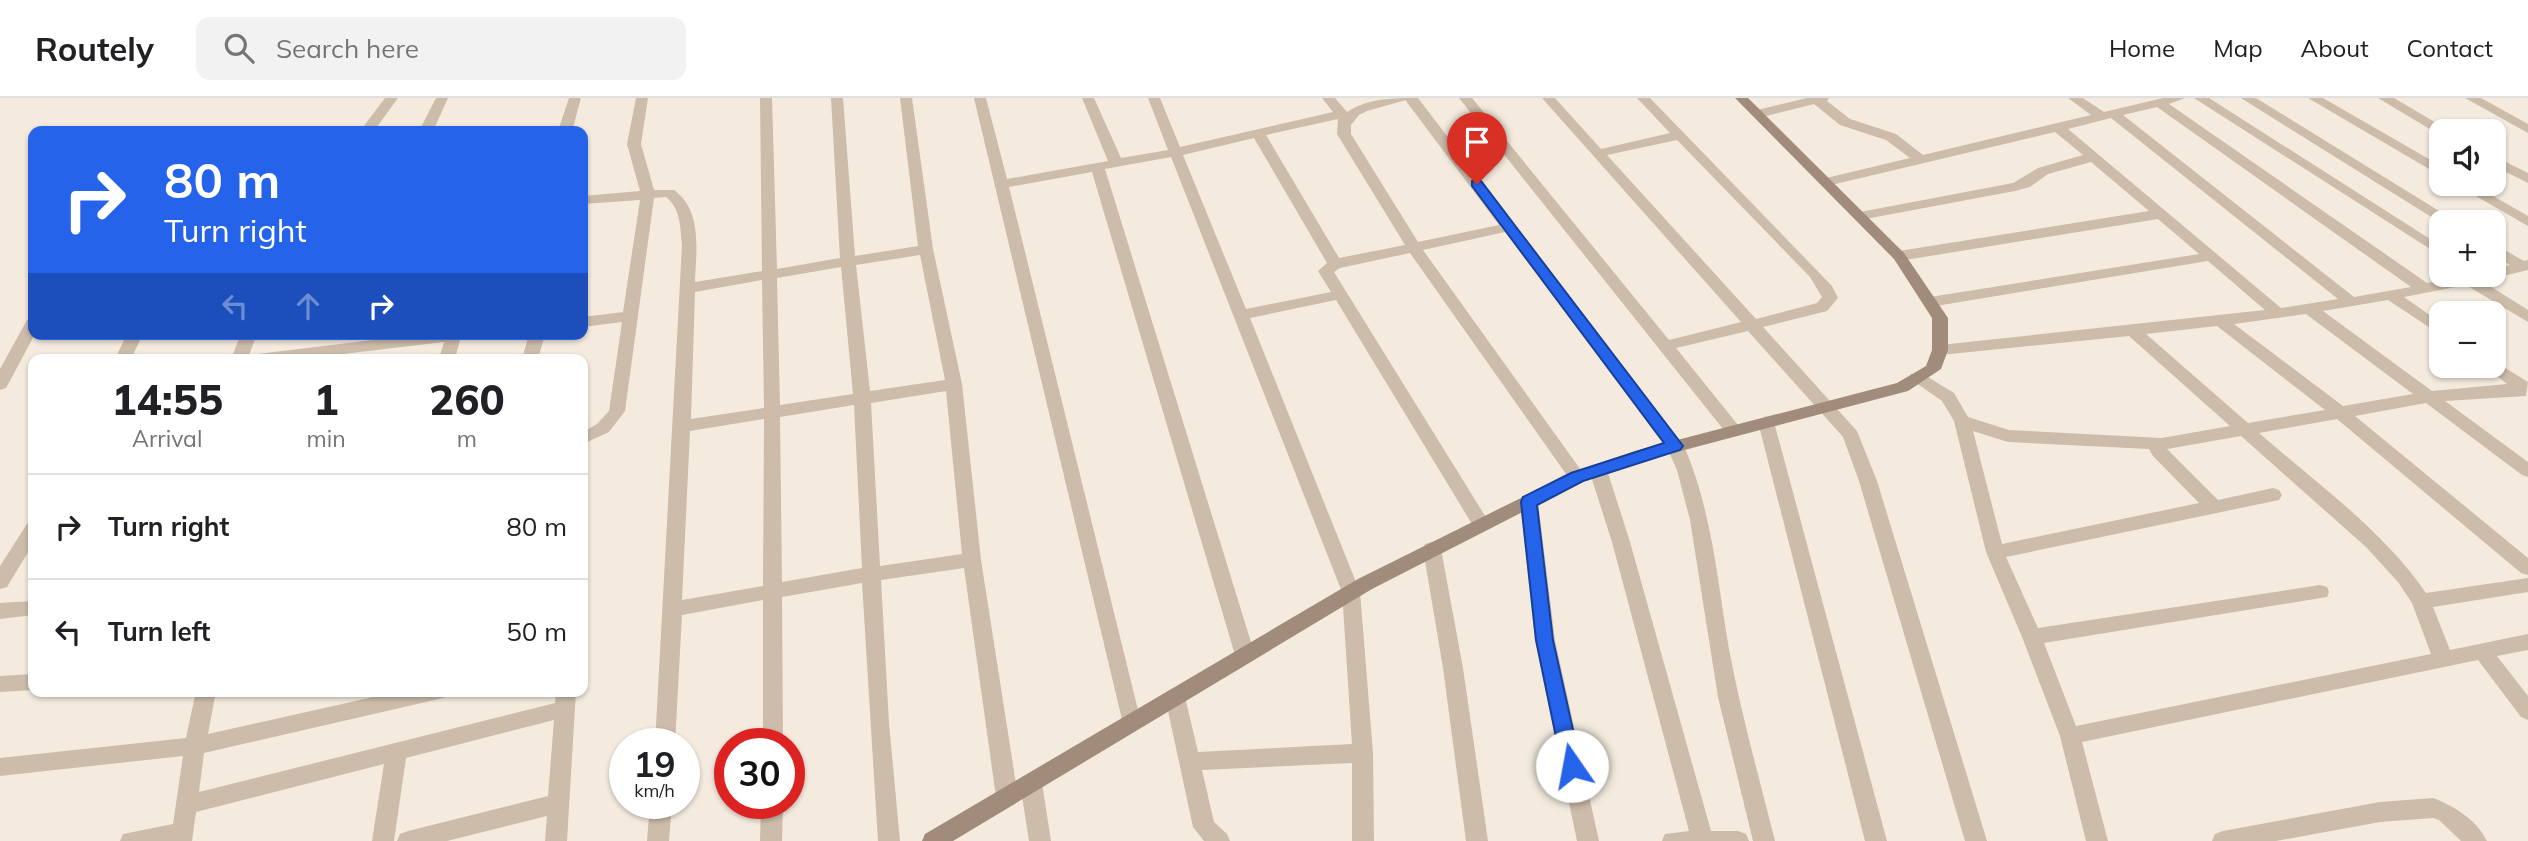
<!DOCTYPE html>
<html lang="en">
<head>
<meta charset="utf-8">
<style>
  :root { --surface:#fff; --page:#f2f2f2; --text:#202124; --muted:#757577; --line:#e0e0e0 }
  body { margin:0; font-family:Mulish,sans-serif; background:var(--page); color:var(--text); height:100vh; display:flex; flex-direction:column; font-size:26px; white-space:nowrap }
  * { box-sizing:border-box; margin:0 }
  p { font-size:23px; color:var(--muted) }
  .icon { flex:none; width:38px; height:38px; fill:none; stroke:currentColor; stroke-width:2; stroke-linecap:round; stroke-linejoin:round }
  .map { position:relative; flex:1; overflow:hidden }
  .panel { position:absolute; left:28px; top:256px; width:560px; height:343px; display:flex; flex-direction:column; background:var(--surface); border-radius:14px; box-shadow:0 2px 5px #0004 }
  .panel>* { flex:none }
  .guide { position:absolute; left:28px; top:28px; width:560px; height:214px; border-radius:14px; box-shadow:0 2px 5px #0004; background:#2563eb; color:#fff; overflow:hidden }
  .controls { position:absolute; left:2429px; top:21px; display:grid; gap:14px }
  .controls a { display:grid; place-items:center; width:77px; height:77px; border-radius:14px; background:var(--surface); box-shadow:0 2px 5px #0004; font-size:35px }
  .speed { position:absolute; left:609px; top:630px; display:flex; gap:14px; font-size:35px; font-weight:700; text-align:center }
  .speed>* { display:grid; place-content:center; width:91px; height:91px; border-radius:50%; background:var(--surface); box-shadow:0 2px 5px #0004; line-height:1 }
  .speed small { font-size:18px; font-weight:400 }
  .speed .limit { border:10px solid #d22; background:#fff; color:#111 }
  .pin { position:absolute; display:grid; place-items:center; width:60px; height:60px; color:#fff; margin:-72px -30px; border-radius:50% 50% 50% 0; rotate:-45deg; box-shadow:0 0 7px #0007 }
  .pin .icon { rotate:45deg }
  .me { position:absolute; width:77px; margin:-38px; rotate:348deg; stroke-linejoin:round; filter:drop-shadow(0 0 5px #0008) }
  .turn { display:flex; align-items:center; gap:24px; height:147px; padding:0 21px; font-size:32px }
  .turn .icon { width:91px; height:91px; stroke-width:2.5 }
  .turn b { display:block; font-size:49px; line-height:60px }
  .lanes { display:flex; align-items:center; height:66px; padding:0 21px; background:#0003; justify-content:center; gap:35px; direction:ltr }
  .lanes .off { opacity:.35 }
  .eta { display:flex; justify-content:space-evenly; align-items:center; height:119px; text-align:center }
  .eta b { font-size:42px; font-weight:800; line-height:49px }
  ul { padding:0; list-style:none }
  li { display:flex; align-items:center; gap:21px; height:105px; padding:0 21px; border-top:2px solid var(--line) }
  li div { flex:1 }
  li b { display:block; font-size:26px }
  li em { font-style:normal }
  header { display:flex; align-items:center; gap:42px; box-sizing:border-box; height:98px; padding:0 35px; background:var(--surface); border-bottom:2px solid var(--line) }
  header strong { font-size:33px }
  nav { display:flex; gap:38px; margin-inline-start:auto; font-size:24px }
  .search { width:490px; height:63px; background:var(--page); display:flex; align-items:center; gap:18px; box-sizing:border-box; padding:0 24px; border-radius:14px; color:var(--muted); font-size:26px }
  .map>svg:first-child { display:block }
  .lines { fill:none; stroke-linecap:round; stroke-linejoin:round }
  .minor { fill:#cdbca9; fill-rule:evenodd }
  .secondary { fill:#a18b7a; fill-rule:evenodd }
  .route { fill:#2563eb; stroke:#184099; stroke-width:2 }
</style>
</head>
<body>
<header>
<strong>Routely</strong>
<div class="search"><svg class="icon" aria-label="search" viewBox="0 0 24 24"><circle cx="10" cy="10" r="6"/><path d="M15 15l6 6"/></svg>Search here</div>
<nav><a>Home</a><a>Map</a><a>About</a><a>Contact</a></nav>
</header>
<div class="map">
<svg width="2528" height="743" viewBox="0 0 2528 743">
  <rect width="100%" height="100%" fill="#f4ebde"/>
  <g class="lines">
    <g class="minor">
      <path d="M385,0H398L374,33H360Z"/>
      <path d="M436,0H448L433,33H419Z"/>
      <path d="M569,0H581L572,33H558Z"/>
      <path d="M636,0H648L641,46L654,92H674C703,113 696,153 695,184L762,173L760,0H772L777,171L840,160L831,0H843L855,158L918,148L900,0H912L933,151L962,286L981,462L1018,699L1015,706L1007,708L999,706L996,699L964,470L881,482L889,625L900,743H878L862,485L782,499L783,646H763V502L682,517L675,646H655L682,147C680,129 681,111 666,99L654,100L625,313L609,334L583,346V334L597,326L609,313L622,224L583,229V219L623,214L640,102L583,106V98L640,93L627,46ZM920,157L945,282L870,293L856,167ZM841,169L853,296L780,307L777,180ZM762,182L764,310L691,321L695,194ZM946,293L962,456L880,468L871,305ZM854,307L862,470L782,484L780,319ZM764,321L763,488L682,502L690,333Z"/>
      <path d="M974,0H986L1007,81L1108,63L1082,0H1094L1121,60L1168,52L1148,0H1160L1180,49L1333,14L1322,0H1335L1347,14C1368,0 1393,0 1418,0L1684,348C1712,413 1717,481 1729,551C1741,616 1759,679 1775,743H1753L1718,599L1690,422L1677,372L1667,350L1505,134L1423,152L1583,375L1586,379L1583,383H1571L1410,155L1340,170L1334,174L1487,421L1490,426L1487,431H1475L1336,202L1250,220L1360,494L1373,655L1374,743H1352V665L1202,672L1214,724L1227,736L1230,743H1204L1193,729L1165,599L1168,593L1175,591L1182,593L1185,599L1198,654L1352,646L1342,494L1171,59L1105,71L1255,557L1252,563L1245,565L1238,563L1235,557L1092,74L1009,89L1141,624L1138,630L1131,633L1124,630ZM1406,2V3L1499,127L1418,144L1351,36V27L1359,17L1367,13ZM1338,21L1337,36L1405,147L1339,160L1266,37ZM1254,40L1327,165L1318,173L1331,194L1246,211L1183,57Z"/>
      <path d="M1459,0H1472L1669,242L1741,224L1542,0H1555L1601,51L1670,35L1637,0H1650L1832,188L1838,200L1827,213L1763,229L1857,333L1877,383L1987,743H1965L1859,383L1843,339L1748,233L1676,250L1742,332L1739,336H1727ZM1677,42L1810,179L1822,199L1817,205L1756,221L1607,57Z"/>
      <path d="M1807,0H1829L1827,3L1850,21L1896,36L1923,57L2091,17L2068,0H2083L2104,14L2163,0H2185L2169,6L2427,185L2466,177H2494V171L2510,167L2494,157V146L2524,163L2528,162V172L2482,183L2528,212V224L2466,187L2404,199L2441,225V237L2388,202L2323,213L2432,293L2507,286L2484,268H2494V263L2528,284L2526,298L2445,303L2528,364V379L2522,377L2426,305L2355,318L2528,460V477L2521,475L2337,321L2259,335C2316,385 2383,432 2426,495L2528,480V494L2433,509L2450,552L2528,536V552L2497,558L2528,598V622L2521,619L2478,562L2082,644L2108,743H2086L2060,638L2022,539L1986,454L1954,323L1942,303L1909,280L1911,276H1923L1954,295L1968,319L2009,332L2162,340L2230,328L2129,238L1940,257L1932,252L1940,247L2265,212L2208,163L1930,209L1925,207L1922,204L1930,199L2199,156L2158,121L1899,163L1894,161L1892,158L1899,153L2149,113L2091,64L2048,76L2030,89L2015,93L1860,122L1855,121L1853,118L1860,114L2013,85L2038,70L2083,57L2055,34L1827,88L1820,84L1822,81L1910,60L1886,42L1840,27L1814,6L1758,20L1751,16L1753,13ZM2157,9L2411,189L2354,199L2123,17ZM2111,20L2338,201L2281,210L2068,31ZM2306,216L2413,296L2343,308L2234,226ZM2217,228L2325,312L2248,325L2146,236ZM1973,333L2008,344L2149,351L2153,358L2199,405L2002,446ZM2241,338L2366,449L2398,484L2412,505L2431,556L2076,628L2044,545L2327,499L2329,494L2327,489L2320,487L2038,530L2006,459L2279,402L2282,397L2279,392L2273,390L2218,402L2167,351Z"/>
      <path d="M2194,0H2209L2441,148V158Z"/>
      <path d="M2241,0H2256L2457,124L2441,125Z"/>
      <path d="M2308,0H2323L2441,68V78Z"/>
      <path d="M2378,0H2394L2450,33L2438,36Z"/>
      <path d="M2465,0H2481L2528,26V35Z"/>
      <path d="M2494,58L2528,75V85L2494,68Z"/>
      <path d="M2455,86H2472L2528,118V128Z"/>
      <path d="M33,221L35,236L6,290L0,292V271L27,222Z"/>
      <path d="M127,236H143L131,261H115Z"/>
      <path d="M241,236H257L249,257L422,236H477L475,240L460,242L455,261H439L444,244L301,261H231Z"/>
      <path d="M529,236H545L538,261H522Z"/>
      <path d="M1766,318L1774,324L1887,743H1865L1758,324Z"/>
      <path d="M1598,366L1604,368L1607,372L1630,444L1711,733H1738L1746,736L1749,743H1662L1665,736L1689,733L1612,444L1589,372L1592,368Z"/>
      <path d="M1529,397L1535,399L1538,404L1555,542L1599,743H1577L1535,542L1520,404L1523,399Z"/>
      <path d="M33,424V446L7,489L0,491V468L27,426Z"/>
      <path d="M1432,444L1439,446L1441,451L1463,570L1488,743H1466L1443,570L1423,451L1425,446Z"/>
      <path d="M33,503V517L0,521V505Z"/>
      <path d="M33,576V592L0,594V578Z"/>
      <path d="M196,593H216L208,636L400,593H449L446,599L439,601L204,655L199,694L555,605L556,593H576L567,743H545L547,718L447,743H397L400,736L408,733L548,698L554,622L406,660L394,743H372L384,666L196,714L192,743H120L123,736L173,726L183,658L0,678V660L186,640Z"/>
      <path d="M1031,676L1039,678L1042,685L1051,743H1029L1020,685L1023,678Z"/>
      <path d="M2433,700C2454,708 2477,722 2487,743H2461L2439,722L2433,720L2380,724L2276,743H2212L2215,736L2223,733L2380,704Z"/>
      <path d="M650,705H672L669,743H647Z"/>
      <path d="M761,705H783L782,743H760Z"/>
    </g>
    <path class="secondary" d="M1735,0H1748L1904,155L1948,220V252L1941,271L1908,293L1639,364L1583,383L1372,491L953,743H922L925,736L1358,481L1571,375L1635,353L1897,285L1926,268L1932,252V220L1894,161Z"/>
  </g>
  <path class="route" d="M1477,82L1481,83L1683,348L1680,352L1583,383L1537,407L1553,542L1581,668L1579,674L1572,676L1565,674L1562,668L1536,542L1521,404L1523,399L1571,375L1664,345L1472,88V83Z"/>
</svg>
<div class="controls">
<a><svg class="icon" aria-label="sound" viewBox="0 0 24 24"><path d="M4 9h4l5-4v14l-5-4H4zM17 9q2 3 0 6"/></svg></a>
<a>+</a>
<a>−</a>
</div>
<div class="speed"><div>19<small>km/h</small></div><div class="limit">30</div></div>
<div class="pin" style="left:1477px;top:86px;background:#d93025"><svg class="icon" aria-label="arrive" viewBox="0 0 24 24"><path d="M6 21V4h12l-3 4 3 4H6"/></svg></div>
<svg class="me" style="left:1572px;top:668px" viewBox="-20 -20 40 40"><circle r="19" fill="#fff"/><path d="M0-13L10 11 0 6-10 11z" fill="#2563eb"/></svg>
<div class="guide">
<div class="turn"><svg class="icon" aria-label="right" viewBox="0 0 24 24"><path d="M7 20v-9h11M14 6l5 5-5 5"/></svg><div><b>80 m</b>Turn right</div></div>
<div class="lanes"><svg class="icon off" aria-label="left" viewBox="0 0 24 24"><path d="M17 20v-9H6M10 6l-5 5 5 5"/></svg><svg class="icon off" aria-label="ahead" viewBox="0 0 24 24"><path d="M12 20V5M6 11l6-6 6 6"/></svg><svg class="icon" aria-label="right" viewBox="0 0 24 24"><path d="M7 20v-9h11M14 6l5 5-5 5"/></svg></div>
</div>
<section class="panel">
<div class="eta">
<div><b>14:55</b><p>Arrival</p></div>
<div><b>1</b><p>min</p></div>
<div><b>260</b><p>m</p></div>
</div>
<ul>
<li><svg class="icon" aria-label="right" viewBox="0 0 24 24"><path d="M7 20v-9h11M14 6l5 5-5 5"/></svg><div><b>Turn right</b></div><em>80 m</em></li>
<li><svg class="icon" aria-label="left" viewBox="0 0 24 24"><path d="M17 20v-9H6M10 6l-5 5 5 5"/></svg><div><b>Turn left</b></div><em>50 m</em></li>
</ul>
</section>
</div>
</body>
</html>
